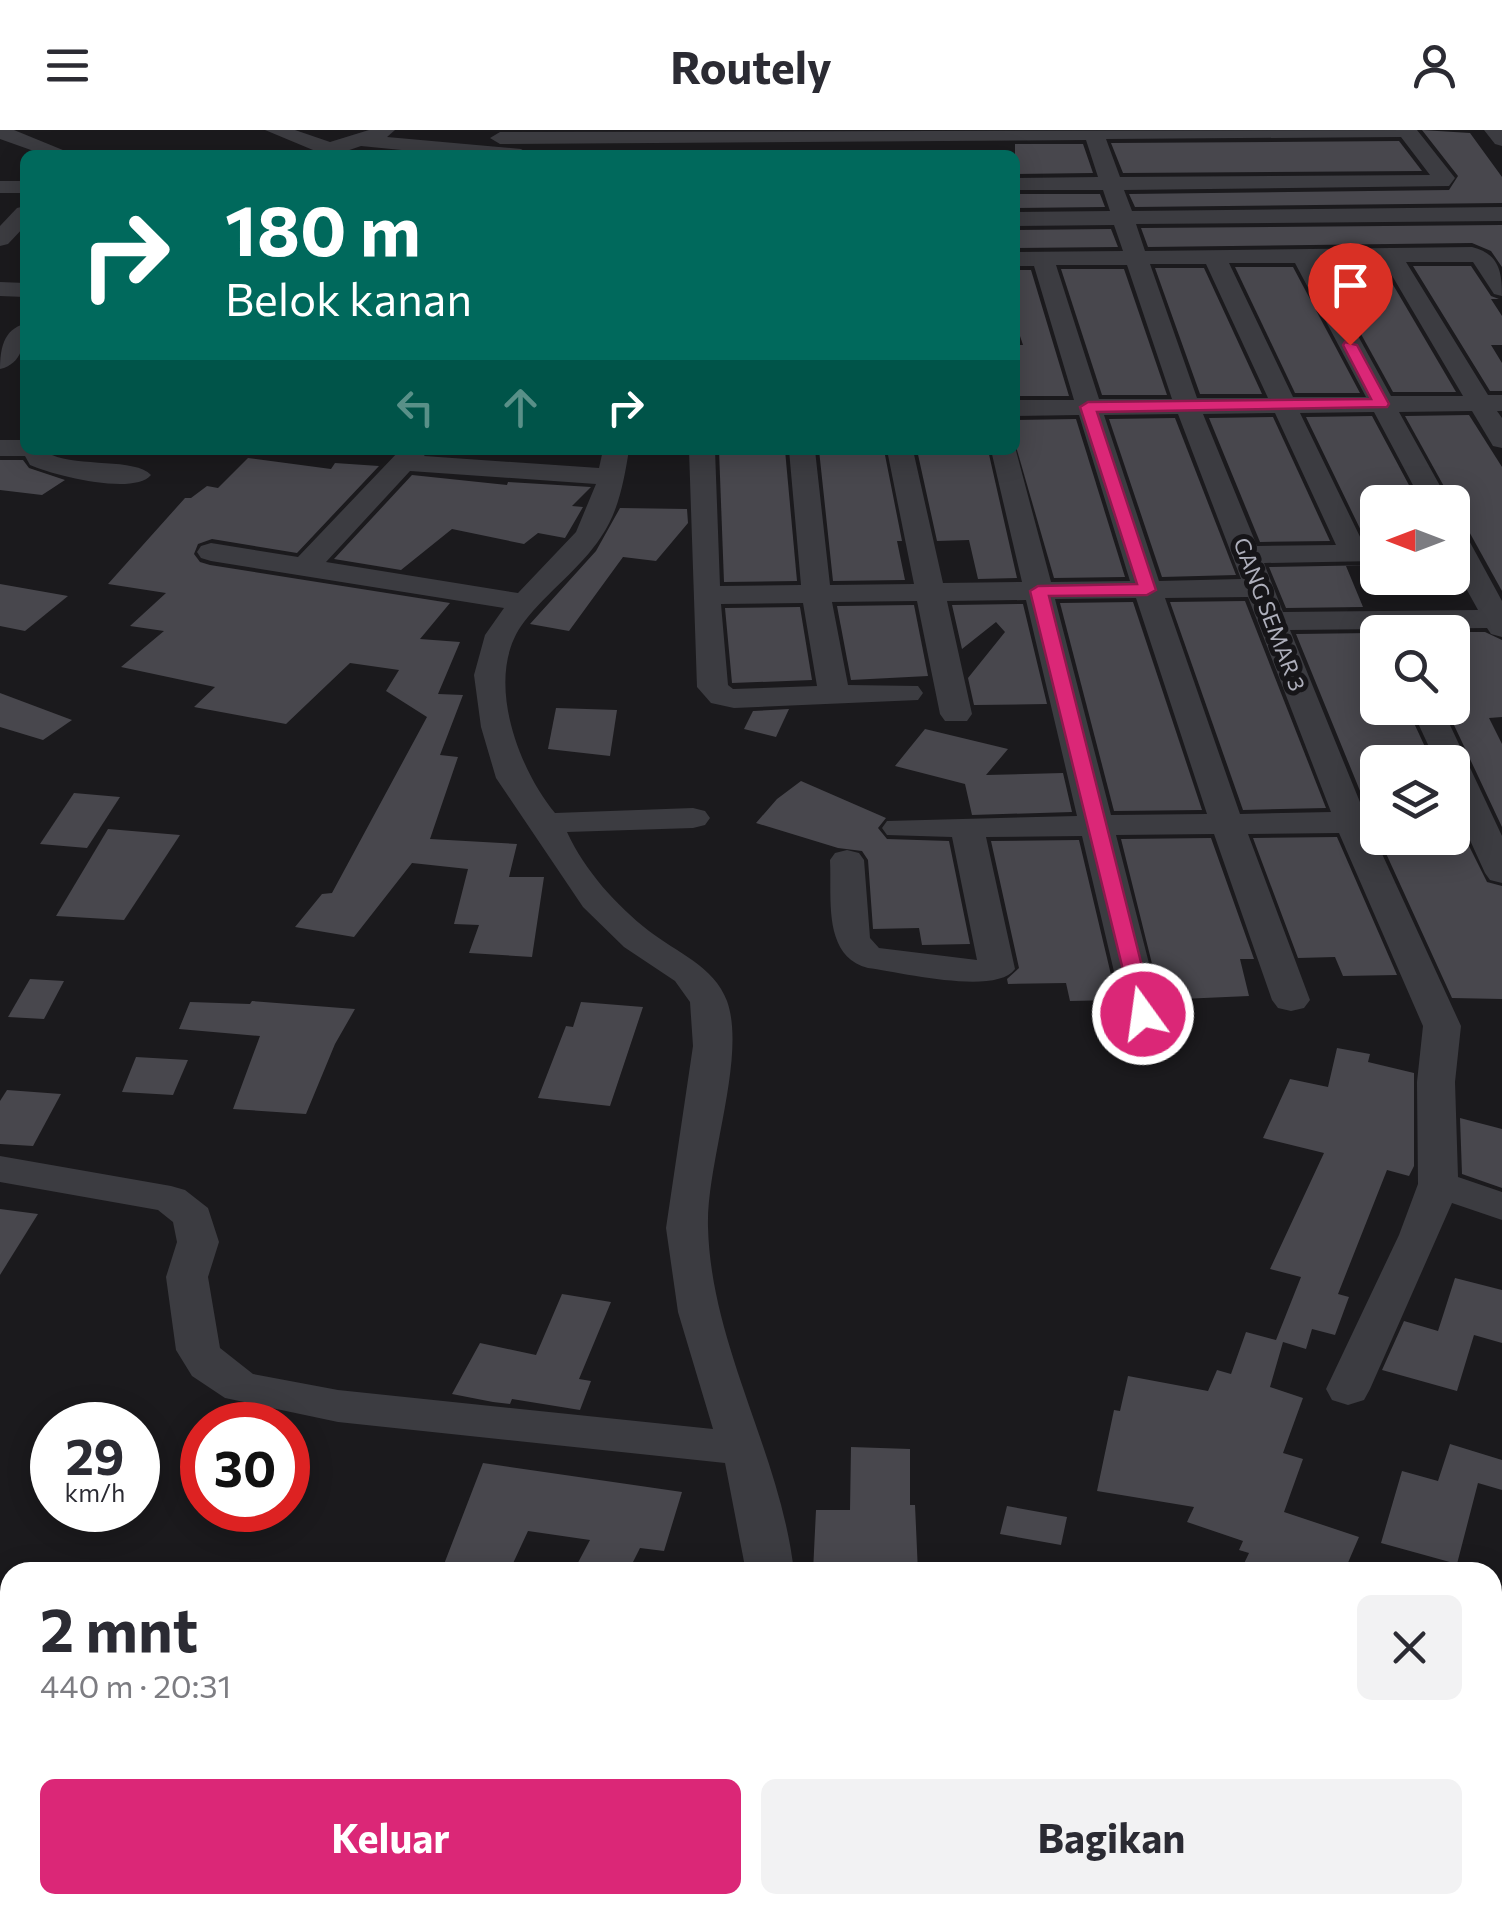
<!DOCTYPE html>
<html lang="id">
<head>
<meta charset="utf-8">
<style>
  :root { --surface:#fff; --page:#f2f2f3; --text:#2b2b33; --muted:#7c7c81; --accent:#db2777 }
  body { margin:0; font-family:Commissioner,sans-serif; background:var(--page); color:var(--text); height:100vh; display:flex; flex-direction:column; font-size:38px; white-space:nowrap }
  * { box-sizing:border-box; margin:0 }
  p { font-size:32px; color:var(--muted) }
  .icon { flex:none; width:55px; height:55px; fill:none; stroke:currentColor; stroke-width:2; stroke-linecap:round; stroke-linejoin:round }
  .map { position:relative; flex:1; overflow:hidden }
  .sheet { position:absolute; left:0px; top:1432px; width:1502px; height:352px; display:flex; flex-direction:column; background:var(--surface); border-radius:30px 30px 0 0; box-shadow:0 5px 25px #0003 }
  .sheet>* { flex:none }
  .top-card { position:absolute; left:20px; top:20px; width:1000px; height:305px; border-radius:15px; box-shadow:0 5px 25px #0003; background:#00695c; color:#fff; overflow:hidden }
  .needle { width:65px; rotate:270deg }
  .buttons { position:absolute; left:1360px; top:355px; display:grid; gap:20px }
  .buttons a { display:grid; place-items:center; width:110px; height:110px; border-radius:15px; background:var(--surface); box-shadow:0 5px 25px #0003; font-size:50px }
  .speed { position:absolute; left:30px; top:1272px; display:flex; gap:20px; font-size:50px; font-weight:700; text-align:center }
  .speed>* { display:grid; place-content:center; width:130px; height:130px; border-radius:50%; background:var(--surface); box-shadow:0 5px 25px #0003; line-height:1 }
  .speed small { font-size:25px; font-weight:400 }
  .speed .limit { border:15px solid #d22; background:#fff; color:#111 }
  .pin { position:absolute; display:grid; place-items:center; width:85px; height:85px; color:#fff; margin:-102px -42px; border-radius:50% 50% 50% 0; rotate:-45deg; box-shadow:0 0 10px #0007 }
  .pin .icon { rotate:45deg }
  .me { position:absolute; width:110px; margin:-55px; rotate:346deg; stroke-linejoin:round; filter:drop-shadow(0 0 8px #0008) }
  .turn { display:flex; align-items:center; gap:35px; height:210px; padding:0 40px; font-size:45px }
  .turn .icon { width:130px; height:130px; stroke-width:2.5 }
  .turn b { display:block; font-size:70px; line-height:85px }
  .lanes { display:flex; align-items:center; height:95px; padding:0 40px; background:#0003; justify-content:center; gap:50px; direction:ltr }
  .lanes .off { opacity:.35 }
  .round { display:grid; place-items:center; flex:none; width:105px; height:105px; border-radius:15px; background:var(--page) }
  .overview { display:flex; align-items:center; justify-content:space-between; height:170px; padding:0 40px }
  h1 { font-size:60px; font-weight:700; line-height:75px }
  .cta { display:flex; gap:20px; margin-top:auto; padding:20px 40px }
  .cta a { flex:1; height:115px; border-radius:15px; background:var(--accent); color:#fff; font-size:40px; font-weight:700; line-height:115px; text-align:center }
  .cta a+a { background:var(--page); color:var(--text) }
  header { display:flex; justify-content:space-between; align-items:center; height:130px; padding:0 40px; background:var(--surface); font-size:45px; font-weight:700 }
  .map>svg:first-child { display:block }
  .building { fill:#48474d }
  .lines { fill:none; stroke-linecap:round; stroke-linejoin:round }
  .street { fill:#3c3c41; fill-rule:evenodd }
  .route { fill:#db2777; stroke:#8e194d; stroke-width:2.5 }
  .labels { text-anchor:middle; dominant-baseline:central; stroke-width:10; stroke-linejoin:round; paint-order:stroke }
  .far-street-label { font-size:22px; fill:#aeafbb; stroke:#161518 }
</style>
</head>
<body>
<header><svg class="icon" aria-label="menu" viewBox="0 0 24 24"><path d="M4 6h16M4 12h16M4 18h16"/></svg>Routely<svg class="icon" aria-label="person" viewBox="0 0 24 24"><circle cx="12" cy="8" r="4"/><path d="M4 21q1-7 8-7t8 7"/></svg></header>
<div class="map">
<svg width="1502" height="1784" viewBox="0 0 1502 1784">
  <rect width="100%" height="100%" fill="#1b1a1d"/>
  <g class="building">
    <path d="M1422,0L1470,3L1502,47V73L1135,77L1129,64L1449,60L1458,46Z"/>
    <path d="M1399,11L1422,41L1123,43L1111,13Z"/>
    <path d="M1015,14H1083L1093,43L1015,44Z"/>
    <path d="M1015,64H1100L1105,77L1015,78Z"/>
    <path d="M1502,95V137L1491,121L1472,113L1148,117L1141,98Z"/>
    <path d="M1111,99L1118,117L1015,118V100Z"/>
    <path d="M1382,136L1456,262H1393L1324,137Z"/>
    <path d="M1413,136H1471L1491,166L1499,169H1491L1502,186V215H1491L1502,233V261H1490Z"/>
    <path d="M1235,137H1293L1360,263H1295Z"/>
    <path d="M1155,138H1204L1262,264H1200Z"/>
    <path d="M1061,139H1124L1167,265H1102Z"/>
    <path d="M1015,140H1031L1069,266H1015V215H1023L1015,191Z"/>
    <path d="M1469,285L1502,337V461L1405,286Z"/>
    <path d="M1372,286L1418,372H1378V411H1366L1306,287Z"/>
    <path d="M1273,287L1330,411L1260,412L1209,288Z"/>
    <path d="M1175,288L1236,445L1162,447L1109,289Z"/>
    <path d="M1076,289L1125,447L1054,448L1015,313V290Z"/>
    <path d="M719,320H785L797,451L724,452Z"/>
    <path d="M819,320H884L902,411H897L905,450L833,451Z"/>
    <path d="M917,320H988L1017,448L978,449L969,410L937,411Z"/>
    <path d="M248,328L331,339L335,333L379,336L297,423L212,409L198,414L194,424L200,432L210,435L450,473L420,509L460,512L438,564L463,565L440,625L458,627L430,709L517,714L509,747H544L532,827L469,823L479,795L454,794L468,739L412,733L354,807L295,797L322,764L332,763L427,587L386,561L399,540L350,533L286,594L194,577L215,557L121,537L164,501L130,496L166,463L108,454L185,368H191L207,356L218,358Z"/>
    <path d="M0,330H23L29,338L65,350L42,365L0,360Z"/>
    <path d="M412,345L507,355L508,352L591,357L572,376L583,377L565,408L538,403L524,414L452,399L401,440L334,429Z"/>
    <path d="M620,378L687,379L688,393L656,431L623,427L569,501L530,494L596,421Z"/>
    <path d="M1378,435L1346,436L1363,477L1286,478L1269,437Z"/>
    <path d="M0,454L68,466L25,501L0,496Z"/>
    <path d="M1245,471L1326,678L1243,680L1170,472Z"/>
    <path d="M1133,472L1202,680L1114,681L1060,473Z"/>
    <path d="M1023,474L1047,574L974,575L968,548L1005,502L996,492L962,519L952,475Z"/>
    <path d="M914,475L928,546L851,550L837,476Z"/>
    <path d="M800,477L812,550L732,553L725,478Z"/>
    <path d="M1452,502H1485L1502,510V587L1489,588L1502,614V697L1446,578H1452Z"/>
    <path d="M1372,503L1378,515V578H1407L1432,632H1378V679L1367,678L1296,504Z"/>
    <path d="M0,563L72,590L43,610L0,597Z"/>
    <path d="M556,578L617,580L610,626L548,619Z"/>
    <path d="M789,579L776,607L744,599L753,581Z"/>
    <path d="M925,599L1008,619L986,645L1063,643L1072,682L972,685L965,654L895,636Z"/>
    <path d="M801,651L886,688L878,698L887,709L949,711L970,814L922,815L919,798L873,799L868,730L862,721L838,718L756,693L777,669Z"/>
    <path d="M74,663L120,667L87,718L40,714Z"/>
    <path d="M1452,692H1457L1487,752L1502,756V869L1452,868L1379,708H1452Z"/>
    <path d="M108,699L180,705L124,790L56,786Z"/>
    <path d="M1337,707L1397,845L1343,846L1335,827L1298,828L1253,708Z"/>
    <path d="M1211,708L1254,829H1240L1249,866L1181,869L1186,886H1165L1121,709Z"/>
    <path d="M1079,710L1117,870L1070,871L1066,853L1008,854L1007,849L1019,838L991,711Z"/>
    <path d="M30,849L64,851L44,889L8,887Z"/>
    <path d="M252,871L355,879L335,914L306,984L233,979L260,906L179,899L190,872L250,874Z"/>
    <path d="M581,872L643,877L610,976L538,968L566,896L573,897Z"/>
    <path d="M1337,918L1370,924L1368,932L1414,943V1036L1409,1046L1387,1040L1338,1164L1349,1167L1335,1205L1312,1199L1306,1219L1283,1212L1270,1257L1303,1268L1283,1323L1303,1329L1284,1382L1359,1407L1344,1442H1240L1249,1423L1239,1420L1243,1411L1187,1392L1194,1377L1097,1361L1114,1280L1120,1281L1128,1246L1208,1261L1217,1240L1231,1244L1246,1202L1276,1210L1301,1147L1270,1139L1324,1023L1263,1008L1290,949L1328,957Z"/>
    <path d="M136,927L188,930L173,965L122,962Z"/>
    <path d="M7,960L61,964L33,1016L0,1014V971Z"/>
    <path d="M1460,988L1502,999V1058L1462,1044Z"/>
    <path d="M0,1079L38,1084L0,1145Z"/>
    <path d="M1455,1148L1502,1160V1213L1474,1205L1457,1261L1382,1240L1404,1191L1438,1201Z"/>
    <path d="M562,1164L611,1172L579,1249L591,1251L580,1280L512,1269L510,1274L493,1272L452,1264L480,1213L536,1225Z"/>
    <path d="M1450,1314L1502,1330V1360L1478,1353L1457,1434L1381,1413L1402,1341L1438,1351Z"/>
    <path d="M851,1317L910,1319V1375H915L918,1442H813L816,1380H850Z"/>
    <path d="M483,1333L682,1362L664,1421L640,1418L628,1442H573L590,1410L528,1401L509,1442H441Z"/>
    <path d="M1007,1376L1067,1387L1061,1415L1000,1404Z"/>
  </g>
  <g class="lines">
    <g class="street">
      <path d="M0,0H14L75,25H45L0,9Z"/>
      <path d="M265,0H295L330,12L369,0H395L387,7L521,19L531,25H452L361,16L335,25H310L313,20Z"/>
      <path d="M1417,0L1455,48L1449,56L1124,60L1132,81L1502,77V91L1136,94L1145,121L1472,117C1499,124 1502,141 1502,166L1494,164L1473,132H1406L1488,265H1502V281H1497L1502,288V318L1493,316L1472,281L1399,282L1449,372H1422L1374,282L1300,283L1364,415H1378V431L1264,433L1283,482L1478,480L1452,433V397L1466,405L1502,471V507L1491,504L1487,498L1290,500L1364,682L1378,683V701L1372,702L1461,896L1455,952L1458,1047L1502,1062V1090L1452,1073L1370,1259L1364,1270L1348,1275L1332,1270L1326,1259L1399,1105L1418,1054L1417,952L1423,896L1339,703L1248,704L1310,870L1304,878L1291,881L1278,878L1272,870L1214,704L1116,705L1162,884L1156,892L1143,895L1130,892L1124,884L1082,706L986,707L1015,839C996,866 900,842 868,838C822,826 832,767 830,730L835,723L847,720L859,723L864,730L870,808L879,818L977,830L952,707L887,705L882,698L887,691L1077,686L1026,470L947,471L972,584L967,591H945L940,584L917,471L832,472L848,555L918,556L923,563L918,570L734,578L711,573L697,557L689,320H715L720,456L801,455L789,320H815L830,455L914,454L887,320H913L943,453L1022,452L991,320H1015V317L1051,452L1130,451L1079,285L1015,286V270H1074L1034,136H1015V122L1123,121L1114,95L1015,96V82L1110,81L1103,60H1015V48L1098,47L1086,10L500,14L490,8L500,2ZM1401,7L1430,45L1120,47L1106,9ZM1384,132L1463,266H1391L1318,133ZM1229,133H1295L1366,267H1293ZM1150,134H1206L1268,268H1197ZM1056,135H1127L1172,269H1099ZM1275,283L1336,415L1257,416L1203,284ZM1178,284L1241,449L1159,451L1104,285ZM1248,467L1331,682L1240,684L1165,468ZM1136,468L1207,684L1111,685L1055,469ZM803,473L817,556L733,559L728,555L721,474Z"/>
      <path d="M1484,0H1502V16L1495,14Z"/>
      <rect x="0" y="51" width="25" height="12"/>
      <path d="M25,76V96L8,114L0,116V96L17,78Z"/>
      <path d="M0,152L25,153V167L0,166Z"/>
      <path d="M25,194C25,213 22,234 0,239C0,220 3,199 25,194Z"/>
      <path d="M0,310H25V320H51L52,325C78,337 136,328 151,345C134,366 52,345 30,335L25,326H0Z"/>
      <path d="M400,320H428L424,326L599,338L603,320H629C624,350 619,381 601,407C580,439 547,462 524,492C483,545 517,637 555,683L693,678L705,681L710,688L705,695L693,698L567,702C585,741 616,775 649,801C676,822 714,836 727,871C747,927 706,1033 708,1097C711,1217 781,1324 794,1442H746L725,1333L338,1292L225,1268L192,1246L176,1220L166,1147L177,1112L173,1092L158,1080L0,1052V1026L171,1056L185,1060L208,1078L219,1112L208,1147L220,1218L253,1244L338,1260L713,1299L678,1182L666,1098L693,916L690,872L675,851L624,817L583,777L496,648L481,597L474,545L485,505L504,478L211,431L201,428L197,422L201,416L211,413L298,427ZM410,341L596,354L576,402L518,463L326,432Z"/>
      <path d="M1411,578H1442L1502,706V753L1490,750L1485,743L1452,671V632H1436Z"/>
      <path d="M666,1775H720L717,1784H663Z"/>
    </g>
  </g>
  <path class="route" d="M1345,212L1357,215L1389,274L1387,277L1097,282L1156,460L1147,465L1049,466L1154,884L1143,891L1135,889L1030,461L1038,456L1137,454L1080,277L1088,272L1371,269L1343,215Z"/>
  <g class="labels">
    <g class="far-street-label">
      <text transform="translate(1270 484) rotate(69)">GANG SEMAR 3</text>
    </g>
  </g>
</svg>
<div class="buttons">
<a><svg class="needle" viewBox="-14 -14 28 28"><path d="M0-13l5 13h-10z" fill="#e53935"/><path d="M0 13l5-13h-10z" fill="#7c7c81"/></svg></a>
<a><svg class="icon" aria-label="search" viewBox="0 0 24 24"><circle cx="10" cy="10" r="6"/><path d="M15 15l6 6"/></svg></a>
<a><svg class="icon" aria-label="layers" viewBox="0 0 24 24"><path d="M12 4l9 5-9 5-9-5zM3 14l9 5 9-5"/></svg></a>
</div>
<div class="speed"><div>29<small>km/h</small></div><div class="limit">30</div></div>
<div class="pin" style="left:1350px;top:215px;background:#d93025"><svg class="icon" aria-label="arrive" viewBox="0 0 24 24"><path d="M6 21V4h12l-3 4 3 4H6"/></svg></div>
<svg class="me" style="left:1143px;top:884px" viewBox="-20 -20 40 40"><circle r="17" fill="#db2777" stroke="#fff" stroke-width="3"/><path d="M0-11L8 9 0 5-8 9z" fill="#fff"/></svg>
<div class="top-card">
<div class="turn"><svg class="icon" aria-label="right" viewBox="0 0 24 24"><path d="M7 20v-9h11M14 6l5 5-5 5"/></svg><div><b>180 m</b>Belok kanan</div></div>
<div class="lanes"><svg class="icon off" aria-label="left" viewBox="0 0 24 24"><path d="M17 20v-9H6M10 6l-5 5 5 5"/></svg><svg class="icon off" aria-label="ahead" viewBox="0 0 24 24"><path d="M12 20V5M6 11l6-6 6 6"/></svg><svg class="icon" aria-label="right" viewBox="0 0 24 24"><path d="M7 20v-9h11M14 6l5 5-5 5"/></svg></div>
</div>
<section class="sheet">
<div class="overview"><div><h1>2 mnt</h1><p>440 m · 20:31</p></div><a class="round"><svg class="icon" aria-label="close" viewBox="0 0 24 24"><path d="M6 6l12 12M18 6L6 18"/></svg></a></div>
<div class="cta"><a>Keluar</a><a>Bagikan</a></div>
</section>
</div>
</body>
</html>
